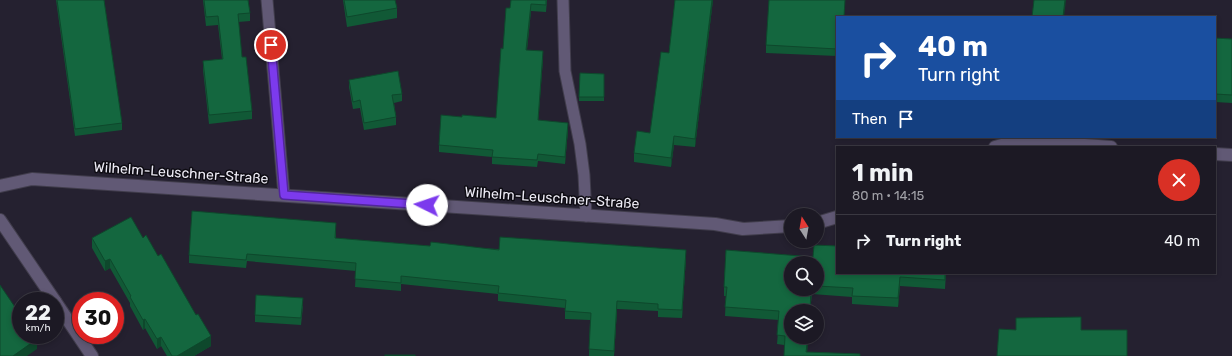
<!DOCTYPE html>
<html lang="en">
<head>
<meta charset="utf-8">
<style>
  :root { --surface:#1c1924; --page:#292631; --text:#f1f3f6; --muted:#a0a0a6; --line:#3a3841 }
  body { margin:0; font-family:Rubik,sans-serif; background:var(--page); color:var(--text); height:100vh; display:flex; flex-direction:column; font-size:15px; white-space:nowrap }
  * { box-sizing:border-box; margin:0 }
  p { font-size:13px; color:var(--muted) }
  .icon { flex:none; width:22px; height:22px; fill:none; stroke:currentColor; stroke-width:2; stroke-linecap:round; stroke-linejoin:round }
  .map { position:relative; flex:1; overflow:hidden }
  .panel { position:absolute; left:836px; top:146px; width:380px; height:128px; display:flex; flex-direction:column; background:var(--surface); border-radius:0px; box-shadow:0 2px 6px #0003,0 0 0 1px var(--line) }
  .panel>* { flex:none }
  .guide { position:absolute; left:836px; top:16px; width:380px; height:122px; border-radius:0px; box-shadow:0 2px 6px #0003,0 0 0 1px var(--line); background:#1a4fa0; color:#fff; overflow:hidden }
  .needle { width:26px; rotate:349deg }
  .controls { position:absolute; left:784px; top:208px; display:grid; gap:8px }
  .controls a { display:grid; place-items:center; width:40px; height:40px; border-radius:50%; background:var(--surface); box-shadow:0 2px 6px #0003,0 0 0 1px var(--line); font-size:20px }
  .speed { position:absolute; left:12px; top:292px; display:flex; gap:8px; font-size:20px; font-weight:700; text-align:center }
  .speed>* { display:grid; place-content:center; width:52px; height:52px; border-radius:50%; background:var(--surface); box-shadow:0 2px 6px #0003,0 0 0 1px var(--line); line-height:1 }
  .speed small { font-size:10px; font-weight:400 }
  .speed .limit { border:6px solid #d22; background:#fff; color:#111 }
  .pin { position:absolute; display:grid; place-items:center; width:34px; height:34px; color:#fff; margin:-17px; border:2px solid #fff; border-radius:50%; box-shadow:0 1px 4px #0007 }
  .me { position:absolute; width:44px; margin:-22px; rotate:274deg; stroke-linejoin:round; filter:drop-shadow(0 0 3px #0008) }
  .turn { display:flex; align-items:center; gap:14px; height:84px; padding:0 16px; font-size:18px }
  .turn .icon { width:52px; height:52px; stroke-width:2.5 }
  .turn b { display:block; font-size:28px; line-height:34px }
  .then { display:flex; align-items:center; height:38px; padding:0 16px; background:#0003; gap:8px; font-size:15px }
  .round { display:grid; place-items:center; flex:none; width:42px; height:42px; border-radius:21px; background:var(--page) }
  .overview { display:flex; align-items:center; justify-content:space-between; height:68px; padding:0 16px }
  h1 { font-size:24px; font-weight:700; line-height:30px }
  ul { padding:0; list-style:none }
  li { display:flex; align-items:center; gap:12px; height:52px; padding:0 16px; border-top:1px solid var(--line) }
  li div { flex:1 }
  li b { display:block; font-size:15px }
  li em { font-style:normal }
  .map>svg:first-child { display:block }
  .lines { fill:none; stroke-linecap:round; stroke-linejoin:round }
  .lane-casing { stroke:#413d4c; stroke-width:13 }
  .street-casing { stroke:#413d4c; stroke-width:14 }
  .lane { stroke:#615975; stroke-width:11 }
  .street { stroke:#615975; stroke-width:12 }
  .wall { fill:#115936; fill-rule:evenodd }
  .shaded-wall { fill:#0e482c }
  .building { fill:#14673f; stroke:#0e482c }
  .route-casing { stroke:#51269a; stroke-width:10 }
  .route { stroke:#7c3aed; stroke-width:7 }
  .labels { text-anchor:middle; dominant-baseline:central; stroke-width:3; stroke-linejoin:round; paint-order:stroke }
  .street-label { font-size:14px; fill:#edebf5; stroke:#0e0c13 }
</style>
</head>
<body>
<div class="map">
<svg width="1232" height="356" viewBox="0 0 1232 356">
  <rect width="100%" height="100%" fill="#252130"/>
  <g class="lines">
    <g class="lane-casing">
      <g id="lane">
        <path d="M267,0L284,195"/>
        <path d="M563,0L565,71L580,144L584,175L586,216"/>
      </g>
    </g>
    <g class="street-casing">
      <g id="street">
        <path d="M995,147L1019,140L1111,147"/>
        <path d="M1215,154L1232,155"/>
        <path d="M0,186L32,179L715,224L743,229L791,226"/>
        <path d="M0,220L55,301"/>
        <path d="M817,223L837,217"/>
        <path d="M55,301L92,356"/>
      </g>
    </g>
    <use href="#lane" class="lane"/>
    <use href="#street" class="street"/>
  </g>
  <g class="wall">
    <path d="M56,0H104L122,123V130L75,136Z"/>
    <path d="M203,0H248L250,13V21L238,22L242,57L252,111V119L209,124L203,70V61L222,59L218,25L206,26Z"/>
    <path d="M343,0H395L397,8V18L347,27Z"/>
    <path d="M511,0H547L546,12L531,11L527,50L543,59L538,120L568,130L565,164L538,161L537,167L492,164V157L439,152V145L462,117L496,118L503,49L510,8Z"/>
    <path d="M675,0H713L695,147L674,145L671,167L634,162V153L650,133L669,53Z"/>
    <path d="M837,17V56L766,53V45Z"/>
    <path d="M1215,38L1232,39V103L1215,102Z"/>
    <path d="M580,73L604,74V101H579Z"/>
    <path d="M349,80L402,94V101L394,103L396,117V125L364,130L360,108L353,109L349,87Z"/>
    <path d="M856,137H876V139Z"/>
    <path d="M336,231V238L430,246L686,257L682,318L658,317V311L617,309L614,356H589L590,320L565,319V308L498,301V294L401,284V291L355,287L356,271L247,261L246,268L189,263V255Z"/>
    <path d="M92,238H143L211,346L194,356H167L161,346L157,349L145,328L143,330L130,306V303L110,268L105,271L92,248Z"/>
    <path d="M814,245L837,246V273H946L945,289L900,286L898,307L852,304V297L812,294L810,311H791V337H808L807,352L860,354V356H784V345L777,344L779,320L725,316L726,296H724V287L726,250L813,257ZM791,263H817V289H791Z"/>
    <path d="M303,306L301,325L255,322V315Z"/>
  </g>
  <g class="shaded-wall">
    <path d="M712,0H713L695,147V139Z"/>
    <path d="M1065,0H1066L1064,17H1063Z"/>
    <path d="M531,4V11L526,58V50Z"/>
    <path d="M543,51V59L538,127V120Z"/>
    <path d="M568,123V130L565,164V157Z"/>
    <path d="M674,136V145L671,167V158Z"/>
    <path d="M686,250V257L682,318V310Z"/>
    <path d="M110,259V268L105,271V261Z"/>
    <path d="M900,277V286L898,307V298Z"/>
    <path d="M617,301V309L614,356V351Z"/>
    <path d="M145,319V328L143,330V320Z"/>
    <path d="M211,336V346L194,356H177Z"/>
    <path d="M161,337V346L157,349V339Z"/>
    <path d="M808,337L807,356L806,352Z"/>
    <path d="M37,339V349L27,356H13Z"/>
  </g>
  <g class="building">
    <path d="M57,0H104L122,123L75,129Z"/>
    <path d="M204,0H248L250,13L238,14L242,57H246L252,111L209,115L203,61L223,59L218,16L206,17Z"/>
    <path d="M344,0H395L397,8L347,17Z"/>
    <path d="M511,0H546V5L531,4L526,50L543,51L538,120L568,123L565,157L538,154L537,160L492,157L493,150L439,145L441,115L462,117V115L496,118L501,48L503,49L506,8H510Z"/>
    <path d="M675,0H712L695,139L674,136L671,158L634,153L637,131L650,133L661,52L669,53Z"/>
    <path d="M769,0H845L844,17H837V49L766,45Z"/>
    <path d="M1034,0H1065L1063,17H1032Z"/>
    <path d="M1215,38L1232,39V95L1215,94Z"/>
    <path d="M398,71L402,94L392,95L396,117L364,123L360,100L353,102L349,80Z"/>
    <path d="M580,73L604,74V97H579Z"/>
    <path d="M192,211L336,223L335,238L430,246L431,242L499,250L500,237L686,250L682,310L658,309V304L617,301L614,351L589,349L591,313L565,311L566,300L498,293L499,286L401,276V283L355,279L356,263L247,254L246,260L189,255Z"/>
    <path d="M131,217L143,238L146,235L158,256L161,254L196,315L198,314L211,336L177,356H172L161,337L157,339L145,319L143,320L130,297L131,296L110,259L105,261L92,238Z"/>
    <path d="M814,245L837,246V273H945V280L900,277L898,298L852,296L853,288L817,286V263H791V289H811L810,311H791V337H808L806,352L860,354V356H784L785,336L777,335L779,311L725,307L727,287H724L726,250L813,257Z"/>
    <path d="M0,285L21,316V335H34L37,339L13,356H0Z"/>
    <path d="M256,295L303,298L301,318L255,315Z"/>
    <path d="M1081,317V330H1127V356H997L999,329L1016,330V318Z"/>
    <rect x="385" y="355" width="30" height="1"/>
  </g>
  <g class="lines">
    <g class="route-casing">
      <path id="route" d="M271,45L284,195L427,205"/>
    </g>
    <use href="#route" class="route"/>
  </g>
  <g class="labels">
    <g class="street-label">
      <text transform="translate(181 173) rotate(4)">Wilhelm-Leuschner-Straße</text>
      <text transform="translate(552 198) rotate(4)">Wilhelm-Leuschner-Straße</text>
    </g>
  </g>
</svg>
<div class="controls">
<a><svg class="needle" viewBox="-14 -14 28 28"><path d="M0-13l5 13h-10z" fill="#e53935"/><path d="M0 13l5-13h-10z" fill="#a0a0a6"/></svg></a>
<a><svg class="icon" aria-label="search" viewBox="0 0 24 24"><circle cx="10" cy="10" r="6"/><path d="M15 15l6 6"/></svg></a>
<a><svg class="icon" aria-label="layers" viewBox="0 0 24 24"><path d="M12 4l9 5-9 5-9-5zM3 14l9 5 9-5"/></svg></a>
</div>
<div class="speed"><div>22<small>km/h</small></div><div class="limit">30</div></div>
<div class="pin" style="left:271px;top:45px;background:#d93025"><svg class="icon" aria-label="arrive" viewBox="0 0 24 24"><path d="M6 21V4h12l-3 4 3 4H6"/></svg></div>
<svg class="me" style="left:427px;top:205px" viewBox="-20 -20 40 40"><circle r="19" fill="#fff"/><path d="M0-13L10 11 0 6-10 11z" fill="#7c3aed"/></svg>
<div class="guide">
<div class="turn"><svg class="icon" aria-label="right" viewBox="0 0 24 24"><path d="M7 20v-9h11M14 6l5 5-5 5"/></svg><div><b>40 m</b>Turn right</div></div>
<div class="then">Then<svg class="icon" aria-label="arrive" viewBox="0 0 24 24"><path d="M6 21V4h12l-3 4 3 4H6"/></svg></div>
</div>
<section class="panel">
<div class="overview"><div><h1>1 min</h1><p>80 m · 14:15</p></div><a class="round" style="background:#d93025;color:#fff"><svg class="icon" aria-label="close" viewBox="0 0 24 24"><path d="M6 6l12 12M18 6L6 18"/></svg></a></div>
<ul>
<li><svg class="icon" aria-label="right" viewBox="0 0 24 24"><path d="M7 20v-9h11M14 6l5 5-5 5"/></svg><div><b>Turn right</b></div><em>40 m</em></li>
</ul>
</section>
</div>
</body>
</html>
